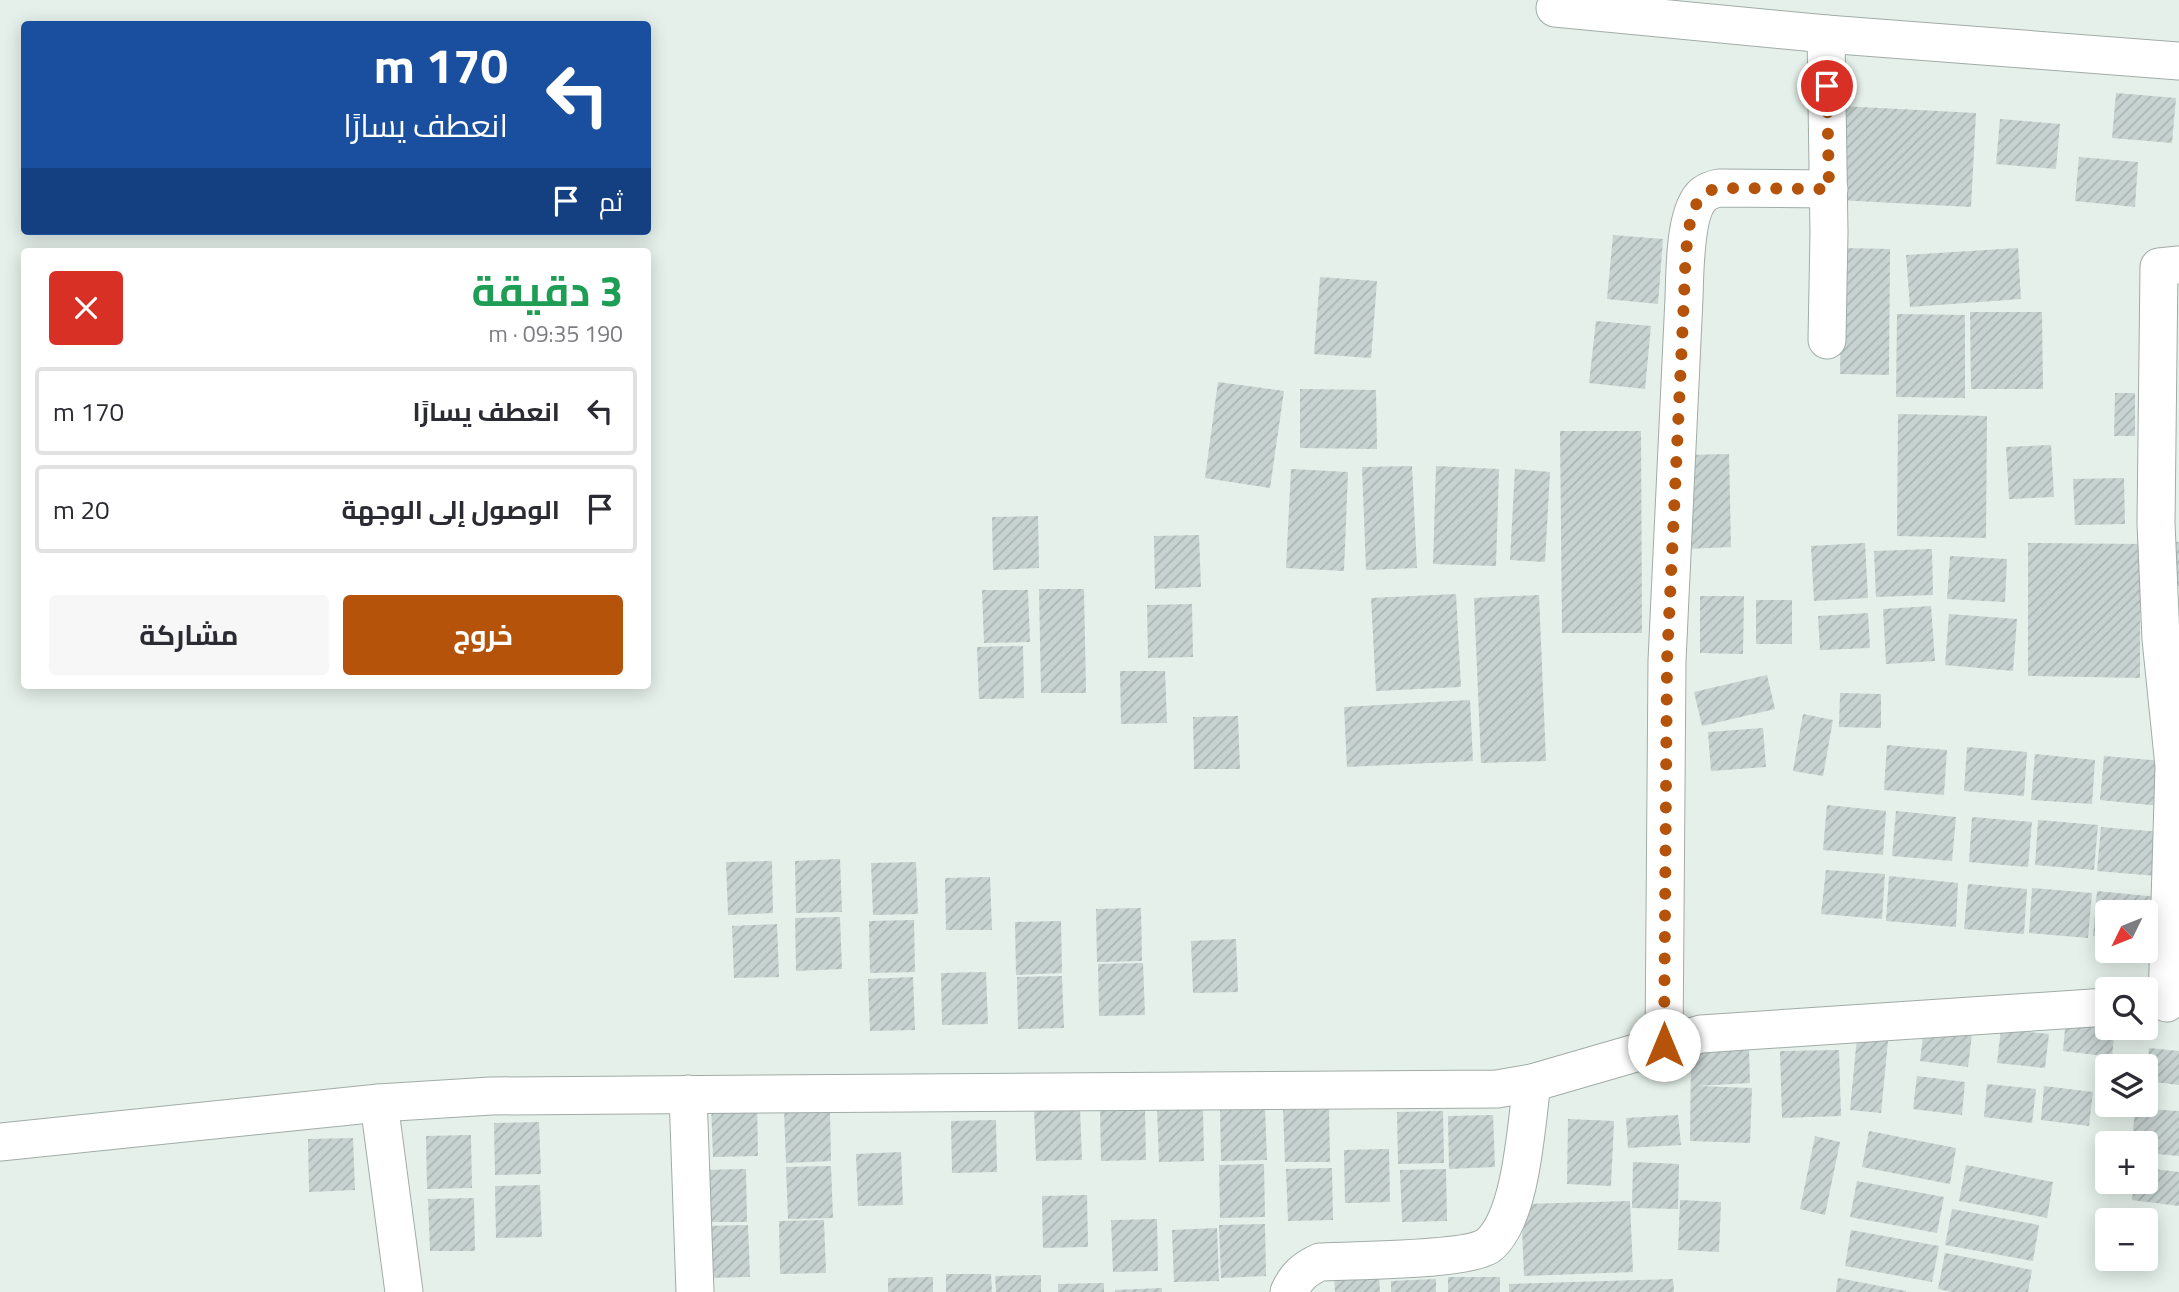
<!DOCTYPE html>
<html lang="ar">
<head>
<meta charset="utf-8">
<style>
  :root { --surface:#fff; --page:#f7f7f7; --text:#2b2b33; --muted:#7c7c81; --line:#e1e1e2; --accent:#b45309 }
  body { margin:0; font-family:"Titillium Web",Cairo,sans-serif; background:var(--page); color:var(--text); direction:rtl; height:100vh; display:flex; flex-direction:column; font-size:26px; white-space:nowrap }
  * { box-sizing:border-box; margin:0 }
  p { font-size:23px; color:var(--muted) }
  .icon { flex:none; width:38px; height:38px; fill:none; stroke:currentColor; stroke-width:2; stroke-linecap:round; stroke-linejoin:round }
  .map { position:relative; flex:1; overflow:hidden; direction:ltr }
  .details { position:absolute; left:21px; top:248px; width:630px; height:441px; display:flex; flex-direction:column; background:var(--surface); border-radius:7px; box-shadow:0 4px 18px #0003; direction:rtl }
  .details>* { flex:none }
  .top-card { position:absolute; left:21px; top:21px; width:630px; height:214px; border-radius:7px; box-shadow:0 4px 18px #0003; direction:rtl; background:#1a4fa0; color:#fff; overflow:hidden }
  .needle { width:46px; rotate:227deg }
  .buttons { position:absolute; left:2095px; top:900px; display:grid; gap:14px }
  .buttons a { display:grid; place-items:center; width:63px; height:63px; border-radius:7px; background:var(--surface); box-shadow:0 4px 18px #0003; font-size:35px }
  .pin { position:absolute; display:grid; place-items:center; width:60px; height:60px; color:#fff; margin:-30px; border:4px solid #fff; border-radius:50%; box-shadow:0 2px 7px #0007 }
  .me { position:absolute; width:77px; margin:-38px; rotate:0deg; stroke-linejoin:round; filter:drop-shadow(0 0 5px #0008) }
  .turn { display:flex; align-items:center; gap:24px; height:147px; padding:0 28px; font-size:32px }
  .turn .icon { width:91px; height:91px; stroke-width:2.5 }
  .turn b { display:block; font-size:49px; line-height:60px }
  .then { display:flex; align-items:center; height:66px; padding:0 28px; background:#0003; gap:14px; font-size:26px }
  .round { display:grid; place-items:center; flex:none; width:74px; height:74px; border-radius:7px; background:var(--page) }
  .head { display:flex; align-items:center; justify-content:space-between; height:119px; padding:0 28px }
  h1 { font-size:42px; font-weight:700; line-height:52px; color:#1e9e55 }
  .primary-button { display:flex; gap:14px; margin-top:auto; padding:14px 28px }
  .primary-button a { flex:1; height:80px; border-radius:7px; background:var(--accent); color:#fff; font-size:28px; font-weight:700; line-height:80px; text-align:center }
  .primary-button a+a { background:var(--page); color:var(--text) }
  ul { padding:0; list-style:none }
  li { display:flex; align-items:center; gap:21px; height:88px; margin:0 14px 10px; padding:0 14px; border:4px solid var(--line); border-radius:7px }
  li div { flex:1 }
  li b { display:block; font-size:26px }
  li em { font-style:normal }
  .map>svg:first-child { display:block }
  .building { fill:url(#building-hatch) }
  .lines { fill:none; stroke-linecap:round; stroke-linejoin:round }
  .minor-casing { stroke:#a1aca7; stroke-width:39 }
  .minor { stroke:#fff; stroke-width:37 }
  .route { stroke:#b45309; stroke-width:12; stroke-dasharray:0 21.6 }
</style>
</head>
<body>
<div class="map">
<svg width="2179" height="1292" viewBox="0 0 2179 1292">
  <defs>
    <pattern id="building-hatch" width="6" height="6" patternUnits="userSpaceOnUse" patternTransform="scale(1.75)"><rect width="6" height="6" fill="#c7d3d1"/><path d="M-1 1l2-2M0 6l6-6M5 7l2-2" fill="none" stroke="#abb5b4"/></pattern>
  </defs>
  <rect width="100%" height="100%" fill="#e5f0ea"/>
  <g class="building">
    <path d="M2116,93L2176,98L2172,143L2112,138Z"/>
    <path d="M1841,106L1976,113L1971,207L1837,200Z"/>
    <path d="M2000,119L2060,124L2056,169L1996,164Z"/>
    <path d="M2079,157L2138,162L2135,207L2075,201Z"/>
    <path d="M1613,235L1663,239L1658,304L1607,299Z"/>
    <path d="M1842,248L1890,249L1889,375L1840,374Z"/>
    <path d="M2018,248L2021,299L1910,307L1906,255Z"/>
    <path d="M1320,277L1377,281L1371,358L1314,354Z"/>
    <path d="M1970,312H2042L2043,389H1971Z"/>
    <path d="M1897,314L1965,315V398L1896,397Z"/>
    <path d="M1596,321L1651,326L1645,389L1589,383Z"/>
    <path d="M1218,382L1284,391L1270,488L1205,478Z"/>
    <path d="M1300,389L1376,390L1377,449L1300,448Z"/>
    <path d="M2115,393H2135V436H2114Z"/>
    <path d="M1898,414L1987,416L1986,538L1897,536Z"/>
    <path d="M1560,431H1641L1642,633H1562Z"/>
    <path d="M2051,445L2054,497L2009,499L2006,447Z"/>
    <path d="M1729,454L1731,547L1686,549L1683,455Z"/>
    <path d="M1412,466L1417,568L1366,570L1362,467Z"/>
    <path d="M1436,466L1499,469L1496,566L1433,564Z"/>
    <path d="M1291,469L1348,472L1344,571L1286,568Z"/>
    <path d="M1515,469L1550,472L1545,562L1510,560Z"/>
    <path d="M2124,478L2125,524L2075,525L2073,479Z"/>
    <path d="M1038,516L1039,568L993,570L992,517Z"/>
    <path d="M1199,535L1201,587L1155,589L1154,536Z"/>
    <path d="M2169,541L2179,542V586L2165,585Z"/>
    <path d="M1865,543L1868,598L1814,601L1811,546Z"/>
    <path d="M2028,543L2140,544V678L2028,676Z"/>
    <path d="M1932,549L1933,595L1876,597L1874,551Z"/>
    <path d="M1950,556L2007,559L2005,602L1947,599Z"/>
    <path d="M1039,589H1084L1086,693H1041Z"/>
    <path d="M982,590H1028L1030,642L984,643Z"/>
    <path d="M1456,594L1461,687L1376,691L1371,598Z"/>
    <path d="M1539,595L1546,761L1481,763L1474,598Z"/>
    <path d="M1700,596H1744L1743,654L1700,653Z"/>
    <rect x="1756" y="600" width="36" height="44"/>
    <path d="M1192,604L1193,657L1148,658L1147,605Z"/>
    <path d="M1931,606L1935,661L1886,664L1883,609Z"/>
    <path d="M1868,613L1870,648L1820,650L1818,616Z"/>
    <path d="M1949,614L2017,619L2013,671L1945,665Z"/>
    <path d="M1023,646L1024,698L979,699L977,647Z"/>
    <path d="M1120,671H1165L1167,723L1121,724Z"/>
    <path d="M1767,675L1775,709L1702,726L1694,692Z"/>
    <path d="M1840,693L1881,694V728L1839,727Z"/>
    <path d="M1470,700L1473,761L1347,767L1344,707Z"/>
    <path d="M1803,714L1833,720L1823,776L1793,771Z"/>
    <path d="M1238,716L1240,769H1194L1193,717Z"/>
    <path d="M1763,728L1766,767L1711,771L1708,732Z"/>
    <path d="M1887,745L1947,750L1944,795L1884,790Z"/>
    <path d="M1967,747L2027,752L2024,796L1964,791Z"/>
    <path d="M2035,754L2095,760L2092,804L2031,800Z"/>
    <path d="M2104,756L2163,761L2160,806L2100,800Z"/>
    <path d="M1827,805L1886,811L1883,855L1823,850Z"/>
    <path d="M1896,811L1956,817L1952,861L1892,856Z"/>
    <path d="M1972,817L2032,822L2028,867L1969,862Z"/>
    <path d="M2038,820L2098,825L2094,870L2035,865Z"/>
    <path d="M2101,827L2161,832L2157,876L2097,871Z"/>
    <path d="M840,859L842,912L796,913L795,861Z"/>
    <path d="M772,861L773,913L728,915L726,862Z"/>
    <path d="M916,862L918,914L873,915L871,863Z"/>
    <path d="M1826,870L1885,874L1882,919L1821,914Z"/>
    <path d="M1889,876L1958,883L1956,927L1886,921Z"/>
    <path d="M990,877L992,930H946L945,878Z"/>
    <path d="M1968,884L2027,889L2024,934L1964,929Z"/>
    <path d="M2032,888L2092,893L2088,938L2029,933Z"/>
    <path d="M2097,891L2157,897L2153,941L2146,940V912H2107V937L2093,936Z"/>
    <path d="M1141,908L1142,961L1097,962L1096,909Z"/>
    <path d="M840,917L842,969L796,971L795,918Z"/>
    <path d="M914,920L915,972L870,973L869,921Z"/>
    <path d="M1061,921L1062,973L1016,975L1015,922Z"/>
    <path d="M777,924L779,977L734,978L732,926Z"/>
    <path d="M1236,939L1238,992L1193,993L1191,941Z"/>
    <path d="M1143,963L1145,1015L1099,1016L1098,964Z"/>
    <path d="M986,972L988,1024L942,1025L941,973Z"/>
    <path d="M1062,976L1064,1028L1018,1029L1017,977Z"/>
    <path d="M913,977L915,1030L870,1031L868,979Z"/>
    <path d="M2066,1018L2107,1023V1027H2115L2112,1057L2063,1051Z"/>
    <path d="M1924,1028L1972,1034L1968,1067L1920,1061Z"/>
    <path d="M2001,1029L2049,1034L2045,1068L1997,1063Z"/>
    <path d="M1857,1037L1888,1041L1881,1113L1850,1110Z"/>
    <path d="M2149,1048L2179,1051V1085L2146,1081Z"/>
    <path d="M1749,1050L1750,1083L1697,1086L1752,1088L1750,1143L1690,1141L1691,1053Z"/>
    <path d="M1839,1050L1841,1116L1782,1118L1780,1051Z"/>
    <path d="M1917,1076L1965,1082L1962,1115L1913,1109Z"/>
    <path d="M1987,1084L2036,1089L2032,1123L1984,1117Z"/>
    <path d="M2044,1086L2093,1092L2089,1126L2041,1120Z"/>
    <path d="M757,1103L758,1156L713,1157L711,1104Z"/>
    <path d="M1145,1107L1146,1160L1101,1161L1100,1109Z"/>
    <path d="M1034,1108H1080L1082,1160L1036,1161Z"/>
    <path d="M1265,1108L1267,1160L1221,1161L1220,1109Z"/>
    <path d="M2135,1108L2179,1111V1156L2146,1153V1143H2132Z"/>
    <path d="M1203,1109L1204,1161L1159,1162L1157,1110Z"/>
    <path d="M1329,1109L1330,1162H1285L1283,1110Z"/>
    <path d="M784,1110H830L831,1161L786,1163Z"/>
    <path d="M1443,1111L1444,1163L1398,1164L1397,1112Z"/>
    <path d="M1493,1115L1495,1167L1449,1169L1448,1116Z"/>
    <path d="M1678,1115L1681,1145L1628,1148L1626,1118Z"/>
    <path d="M1568,1119L1614,1121L1611,1186L1567,1184Z"/>
    <path d="M996,1120L997,1172L952,1173L951,1121Z"/>
    <path d="M539,1122L541,1174L495,1175L494,1123Z"/>
    <path d="M1869,1131L1956,1148L1950,1184L1862,1167Z"/>
    <path d="M471,1135L472,1188L427,1189L426,1136Z"/>
    <path d="M1815,1136L1840,1142L1825,1215L1800,1209Z"/>
    <path d="M353,1138L355,1190L309,1192L308,1139Z"/>
    <path d="M1389,1149L1390,1202L1345,1203L1344,1150Z"/>
    <path d="M901,1152L903,1205L858,1206L856,1154Z"/>
    <path d="M1633,1162L1679,1164L1678,1209L1632,1208Z"/>
    <path d="M1264,1164L1265,1217L1220,1218L1219,1165Z"/>
    <path d="M1966,1165L2053,1182L2047,1218L1959,1201Z"/>
    <path d="M831,1166L833,1218L788,1219L786,1167Z"/>
    <path d="M1332,1168L1333,1220L1288,1221L1286,1169Z"/>
    <path d="M2146,1168L2179,1172V1206L2132,1200L2134,1181H2146Z"/>
    <path d="M746,1169L747,1222H702L700,1170Z"/>
    <path d="M1446,1169L1447,1221L1402,1222L1400,1170Z"/>
    <path d="M1857,1181L1944,1197L1937,1233L1850,1217Z"/>
    <path d="M540,1185L542,1237L496,1238L495,1186Z"/>
    <path d="M1087,1195L1088,1247L1043,1248L1042,1196Z"/>
    <path d="M474,1198L475,1251H430L428,1199Z"/>
    <path d="M1680,1200L1721,1202L1719,1252L1678,1250Z"/>
    <path d="M1630,1201L1633,1272L1524,1276L1521,1204Z"/>
    <path d="M1952,1209L2039,1225L2033,1261L1945,1245Z"/>
    <path d="M1157,1219L1158,1271L1113,1272L1111,1220Z"/>
    <path d="M824,1220L826,1273L780,1274L779,1221Z"/>
    <path d="M1265,1224L1266,1276L1221,1278L1219,1225Z"/>
    <path d="M748,1225L750,1277L705,1278L703,1226Z"/>
    <path d="M1217,1228L1219,1281L1174,1282L1172,1230Z"/>
    <path d="M1851,1230L1939,1246L1932,1282L1845,1266Z"/>
    <path d="M1945,1253L2032,1270L2028,1292H1952L1938,1289Z"/>
    <path d="M946,1274H991L992,1292H946Z"/>
    <path d="M1041,1275V1292H996L995,1276Z"/>
    <path d="M1379,1276L1380,1292H1335L1334,1277Z"/>
    <path d="M933,1277V1292H888V1278Z"/>
    <rect x="1448" y="1277" width="52" height="15"/>
    <path d="M1838,1278L1906,1291V1292H1836Z"/>
    <path d="M1436,1279V1292H1391V1281Z"/>
    <path d="M1673,1279L1674,1292H1509V1284Z"/>
    <path d="M1104,1283V1292H1058V1284Z"/>
    <path d="M1162,1288V1292H1115V1290Z"/>
  </g>
  <g class="lines">
    <g class="minor-casing">
      <g id="minor">
        <path d="M1555,8L1826,34L2179,61"/>
        <path d="M1826,34L1829,233L1827,340"/>
        <path d="M2167,1003L2174,766L2161,639L2156,523L2159,267L2179,265"/>
        <path d="M1664,1045L1667,661L1684,298C1685,274 1684,210 1704,194C1708,191 1714,189 1719,188L1829,189"/>
        <path d="M688,1094L695,1292"/>
        <path d="M379,1103L404,1292"/>
        <path d="M0,1142L379,1103L491,1096L1497,1089L1532,1083L1701,1034L2107,1007"/>
        <path d="M1289,1292C1296,1277 1304,1269 1320,1262C1352,1260 1468,1261 1489,1245C1522,1217 1526,1125 1532,1083"/>
      </g>
    </g>
    <use href="#minor" class="minor"/>
  </g>
  <g class="lines">
    <path class="route" d="M1664,1045L1667,661L1684,298C1685,275 1685,223 1697,203C1702,194 1709,190 1719,188L1829,189L1827,86"/>
  </g>
</svg>
<div class="buttons">
<a><svg class="needle" viewBox="-14 -14 28 28"><path d="M0-13l5 13h-10z" fill="#e53935"/><path d="M0 13l5-13h-10z" fill="#7c7c81"/></svg></a>
<a><svg class="icon" aria-label="search" viewBox="0 0 24 24"><circle cx="10" cy="10" r="6"/><path d="M15 15l6 6"/></svg></a>
<a><svg class="icon" aria-label="layers" viewBox="0 0 24 24"><path d="M12 4l9 5-9 5-9-5zM3 14l9 5 9-5"/></svg></a>
<a>+</a>
<a>−</a>
</div>
<div class="pin" style="left:1827px;top:86px;background:#d93025"><svg class="icon" aria-label="arrive" viewBox="0 0 24 24"><path d="M6 21V4h12l-3 4 3 4H6"/></svg></div>
<svg class="me" style="left:1664px;top:1045px" viewBox="-20 -20 40 40"><circle r="19" fill="#fff"/><path d="M0-13L10 11 0 6-10 11z" fill="#b45309"/></svg>
<div class="top-card">
<div class="turn"><svg class="icon" aria-label="left" viewBox="0 0 24 24"><path d="M17 20v-9H6M10 6l-5 5 5 5"/></svg><div><b>170 m</b>انعطف يسارًا</div></div>
<div class="then">ثم<svg class="icon" aria-label="arrive" viewBox="0 0 24 24"><path d="M6 21V4h12l-3 4 3 4H6"/></svg></div>
</div>
<section class="details">
<div class="head"><div><h1>3 دقيقة</h1><p>190 m · 09:35</p></div><a class="round" style="background:#d93025;color:#fff"><svg class="icon" aria-label="close" viewBox="0 0 24 24"><path d="M6 6l12 12M18 6L6 18"/></svg></a></div>
<ul>
<li><svg class="icon" aria-label="left" viewBox="0 0 24 24"><path d="M17 20v-9H6M10 6l-5 5 5 5"/></svg><div><b>انعطف يسارًا</b></div><em>170 m</em></li>
<li><svg class="icon" aria-label="arrive" viewBox="0 0 24 24"><path d="M6 21V4h12l-3 4 3 4H6"/></svg><div><b>الوصول إلى الوجهة</b></div><em>20 m</em></li>
</ul>
<div class="primary-button"><a>خروج</a><a>مشاركة</a></div>
</section>
</div>
</body>
</html>
